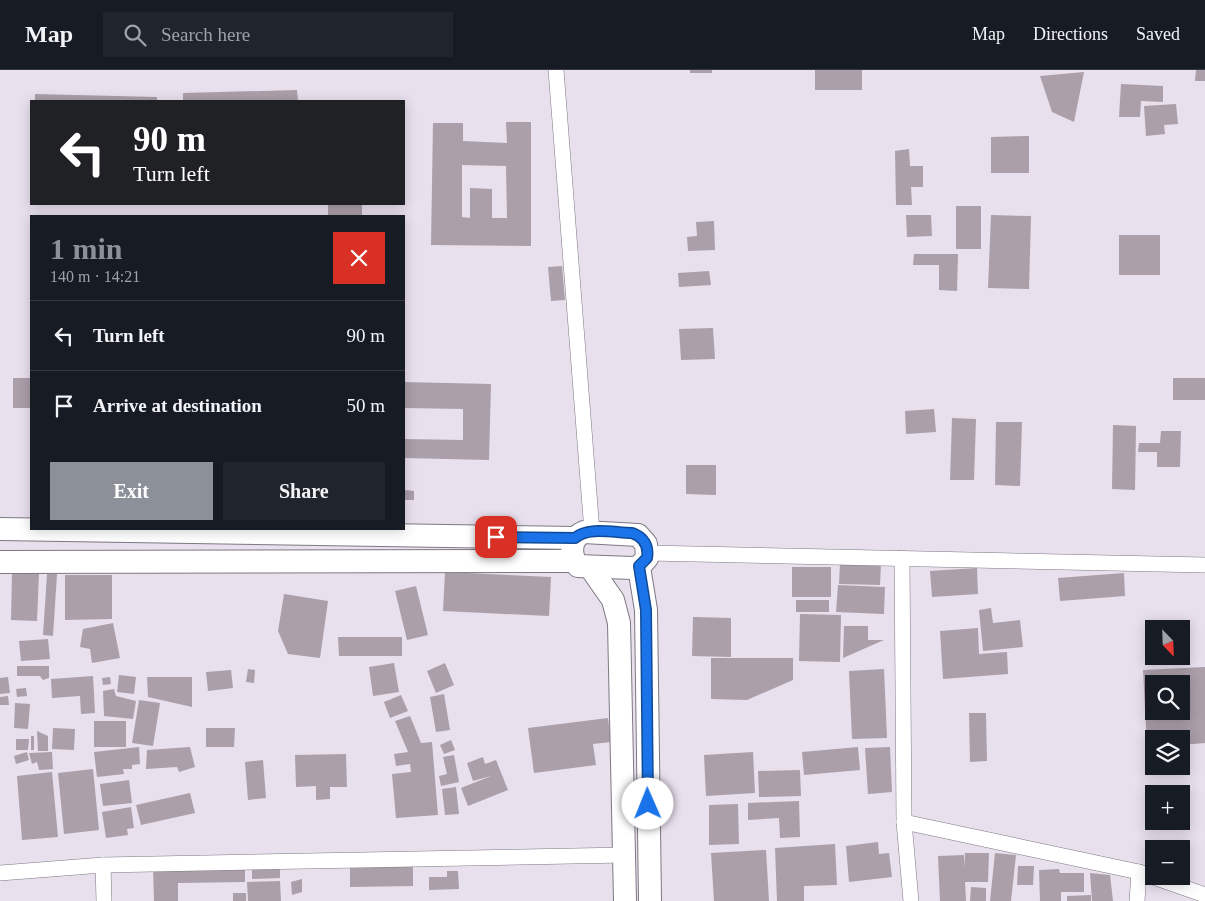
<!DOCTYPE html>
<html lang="en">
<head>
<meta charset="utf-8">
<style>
  :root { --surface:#171b24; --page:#20242c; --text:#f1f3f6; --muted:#9ea1a6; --line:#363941; --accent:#8c9099 }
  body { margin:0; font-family:"Times New Roman",serif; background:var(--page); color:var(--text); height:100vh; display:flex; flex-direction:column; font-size:19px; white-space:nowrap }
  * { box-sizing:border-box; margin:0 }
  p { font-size:16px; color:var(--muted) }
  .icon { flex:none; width:28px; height:28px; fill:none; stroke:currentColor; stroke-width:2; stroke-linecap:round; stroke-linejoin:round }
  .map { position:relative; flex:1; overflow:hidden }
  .sheet { position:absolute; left:30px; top:145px; width:375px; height:315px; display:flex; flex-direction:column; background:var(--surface); border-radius:0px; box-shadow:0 2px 12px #0003 }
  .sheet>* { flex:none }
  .banner { position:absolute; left:30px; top:30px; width:375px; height:105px; border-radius:0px; box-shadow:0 2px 12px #0003; background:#202124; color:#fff; overflow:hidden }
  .needle { width:32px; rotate:157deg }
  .fabs { position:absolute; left:1145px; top:550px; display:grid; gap:10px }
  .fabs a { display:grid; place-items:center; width:45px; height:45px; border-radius:0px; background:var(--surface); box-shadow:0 2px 12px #0003; font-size:25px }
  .pin { position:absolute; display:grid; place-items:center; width:42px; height:42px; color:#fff; margin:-21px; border-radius:10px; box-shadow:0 2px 8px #0006 }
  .me { position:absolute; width:55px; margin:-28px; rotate:359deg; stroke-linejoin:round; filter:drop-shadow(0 0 4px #0008) }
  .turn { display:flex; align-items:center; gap:18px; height:105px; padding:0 20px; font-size:22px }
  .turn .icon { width:65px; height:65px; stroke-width:2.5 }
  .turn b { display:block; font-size:35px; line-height:42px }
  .round { display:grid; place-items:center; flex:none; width:52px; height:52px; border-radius:0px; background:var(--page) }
  .headline { display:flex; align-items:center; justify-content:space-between; height:85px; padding:0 20px }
  h1 { font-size:30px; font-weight:700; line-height:38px; color:var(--accent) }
  .cta { display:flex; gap:10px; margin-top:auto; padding:10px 20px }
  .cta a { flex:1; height:58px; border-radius:0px; background:var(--accent); color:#fff; font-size:20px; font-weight:700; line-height:58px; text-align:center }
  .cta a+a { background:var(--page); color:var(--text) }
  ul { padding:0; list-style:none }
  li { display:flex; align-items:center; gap:15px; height:70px; padding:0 20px; border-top:1px solid var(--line) }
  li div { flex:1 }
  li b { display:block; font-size:19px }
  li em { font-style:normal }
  header { display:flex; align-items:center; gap:30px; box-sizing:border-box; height:70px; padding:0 25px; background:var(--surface); border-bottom:1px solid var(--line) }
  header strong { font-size:24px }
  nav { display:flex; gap:28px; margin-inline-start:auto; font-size:18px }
  .search { width:350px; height:45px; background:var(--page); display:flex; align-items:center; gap:12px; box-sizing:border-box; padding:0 18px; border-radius:0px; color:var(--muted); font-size:19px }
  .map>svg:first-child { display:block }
  .building { fill:#ab9fa9; fill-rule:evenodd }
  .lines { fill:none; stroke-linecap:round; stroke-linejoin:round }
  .street-casing { stroke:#7e7883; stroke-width:16 }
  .secondary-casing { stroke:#7e7883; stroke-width:24 }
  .street { stroke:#fff; stroke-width:15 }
  .secondary { stroke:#fff; stroke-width:22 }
  .route-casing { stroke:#114b97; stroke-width:12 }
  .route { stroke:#1a73e8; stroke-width:9 }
</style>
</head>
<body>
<header>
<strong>Map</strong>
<div class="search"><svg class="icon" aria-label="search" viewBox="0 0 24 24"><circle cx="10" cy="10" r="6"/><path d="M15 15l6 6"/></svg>Search here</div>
<nav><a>Map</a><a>Directions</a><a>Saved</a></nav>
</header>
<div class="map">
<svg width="1205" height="831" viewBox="0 0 1205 831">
  <rect width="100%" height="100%" fill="#e8e0ed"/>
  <g class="building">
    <rect x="690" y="0" width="22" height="3"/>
    <rect x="815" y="0" width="47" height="20"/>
    <path d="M1196,0H1205V11H1195Z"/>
    <path d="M1084,2L1074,52L1052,42L1040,6Z"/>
    <path d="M1121,14L1163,16V32L1141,31L1140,47H1119Z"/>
    <path d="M297,20L298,31H183V23Z"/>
    <path d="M35,24L157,27V31H35Z"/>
    <path d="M1176,34L1178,54L1164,55L1165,64L1146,66L1144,36Z"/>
    <path d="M506,52H531V176L431,175L433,53H463V71L507,73ZM462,95L506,96L507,148H492V119L470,118V148L462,147Z"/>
    <path d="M1029,66V103H991V67Z"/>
    <path d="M909,79L910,96H923V117H911L912,135H896L895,81Z"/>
    <rect x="328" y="134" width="34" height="12"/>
    <rect x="956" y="136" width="25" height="43"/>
    <path d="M906,145H931L932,166L907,167Z"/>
    <path d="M991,145L1031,146L1029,219L988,218Z"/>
    <path d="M714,151L715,180L688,181L687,167L697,166L696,152Z"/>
    <rect x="1119" y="165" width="41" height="40"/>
    <path d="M914,184H958L957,221L939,220V195H913Z"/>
    <path d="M562,196L565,230L551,231L548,197Z"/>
    <path d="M709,201L711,215L679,217L678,203Z"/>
    <path d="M713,258L715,289L681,290L679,259Z"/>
    <rect x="13" y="308" width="18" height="30"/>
    <rect x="1173" y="308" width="32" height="22"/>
    <path d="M404,312L491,314L489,390L404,388V369L463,370V339L404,338Z"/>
    <path d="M934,339L936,362L906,364L905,341Z"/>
    <path d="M952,348L976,349L974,410H950Z"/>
    <path d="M996,352H1022L1020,416L995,415Z"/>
    <path d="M1113,355L1136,356L1135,420L1112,419Z"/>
    <path d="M1161,361H1181L1180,397H1157V382H1138L1139,373H1160Z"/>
    <path d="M686,395H716V425L686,424Z"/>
    <path d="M405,420L414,421V430H405Z"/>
    <path d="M840,493L881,494L880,515L839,514Z"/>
    <rect x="792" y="497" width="39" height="30"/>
    <path d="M977,498L978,524L932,527L930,501Z"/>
    <path d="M12,502L39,503L37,551L11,550Z"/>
    <path d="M445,502L551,507L549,546L443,541Z"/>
    <path d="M1124,503L1125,526L1060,531L1058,508Z"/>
    <path d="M47,504H57L53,566L43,565Z"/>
    <path d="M65,505H112V549L65,550Z"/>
    <path d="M838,515L885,517L884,544L836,542Z"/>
    <path d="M416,516L428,565L407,570L395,521Z"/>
    <path d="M284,524L328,531L320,588L288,584L278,561Z"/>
    <rect x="796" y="530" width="33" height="12"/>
    <path d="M991,538L993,553L1020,550L1023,577L983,581L979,540Z"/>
    <path d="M800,544L841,545L840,592L799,591Z"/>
    <path d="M693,547L731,548V587L692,586Z"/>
    <path d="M113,553L120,588L92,593L90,579L80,577L83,559Z"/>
    <path d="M844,556H868V570H884L843,588Z"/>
    <path d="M978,558L979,584L1007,582L1008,604L943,609L940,561Z"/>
    <path d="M338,567H402V586H339Z"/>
    <path d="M48,569L50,589L21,591L19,571Z"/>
    <path d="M711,588H793V610L747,630L711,629Z"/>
    <path d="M394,593L399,622L373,626L369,597Z"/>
    <path d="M445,593L454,615L436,623L427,601Z"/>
    <path d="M17,596H49V608L43,610L40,606H17Z"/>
    <path d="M1205,597V673L1181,675V669H1154V676H1147L1143,600ZM1154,614H1181V641H1154Z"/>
    <path d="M248,599L255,600L254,613L246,612Z"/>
    <path d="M884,599L887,668L852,669L849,601Z"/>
    <path d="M231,600L233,618L208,621L206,602Z"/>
    <path d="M119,605L136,607L134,624L117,622Z"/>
    <path d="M93,606L95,643L81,644L80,626L52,628L51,609Z"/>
    <path d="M8,607L10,623L0,624V608Z"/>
    <path d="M110,607L111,614L103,615L102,608Z"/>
    <path d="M147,607H192V637L148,627Z"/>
    <path d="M26,618L27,626L17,627L16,619Z"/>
    <path d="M114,619L116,626L136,631L133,649L104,646L103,621Z"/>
    <path d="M444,624L450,660L436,662L430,627Z"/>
    <path d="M401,625L408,641L390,648L384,632Z"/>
    <path d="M8,626L9,635H0V627Z"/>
    <path d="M139,630L160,633L153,676L132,673Z"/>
    <path d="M15,633L30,634L28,659L14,658Z"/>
    <path d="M969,643H986L987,691L970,692Z"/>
    <path d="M410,646L421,673L432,672L438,745L396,748L392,704L411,702L410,694L396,696L394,684L408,682L395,651Z"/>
    <path d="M608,648L611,672L593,674L596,695L534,703L528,658Z"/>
    <rect x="94" y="651" width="32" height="26"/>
    <path d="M53,658L75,659L74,680L52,679Z"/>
    <path d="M206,658H235L234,677H206Z"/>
    <path d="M37,661L48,666V681H38Z"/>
    <rect x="31" y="666" width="3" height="14"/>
    <path d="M16,669H29L28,680H16Z"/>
    <path d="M451,670L455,680L444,684L440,675Z"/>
    <path d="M139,677L140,694L132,695V699H123L124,704L97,707L94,682Z"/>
    <path d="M190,677L195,697L179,702L177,697L146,699L147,680Z"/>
    <path d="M858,677L860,700L804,705L802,682Z"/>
    <path d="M890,677L892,722L868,724L865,678Z"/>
    <path d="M27,682L29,690L16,694L14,686Z"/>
    <path d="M52,682L53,699L39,700L37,692L32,694L29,683Z"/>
    <path d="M753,682L755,723L706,726L704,685Z"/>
    <path d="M346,684L347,717H330V729L316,730V716L296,717L295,685Z"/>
    <path d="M454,685L459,712L441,716L439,706L447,704L443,687Z"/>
    <path d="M483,687L485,694L496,690L508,720L468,736L461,718L491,706L473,711L467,693Z"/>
    <path d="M263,690L266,728L248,730L245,692Z"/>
    <path d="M93,699L99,760L64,764L58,703Z"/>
    <path d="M800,700L801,726L759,727L758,701Z"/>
    <path d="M52,702L58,767L22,770L17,706Z"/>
    <path d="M129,710L132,733L103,736L100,714Z"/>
    <path d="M456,717L459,744L445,745L442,719Z"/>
    <path d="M190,723L195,743L141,755L136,735Z"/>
    <path d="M799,731L800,767L780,768L779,748L748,750V733Z"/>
    <path d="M738,734L739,774L709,775V735Z"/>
    <path d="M131,737L134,758L127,759L128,765L106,768L102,742Z"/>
    <path d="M878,772L879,784L889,783L892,807L849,812L846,776Z"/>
    <path d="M835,774L837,815L804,816V831H777L775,778Z"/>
    <path d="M766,780L769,831H714L711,783Z"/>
    <path d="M965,783H989L988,812H965L966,831H940L938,786L964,785L965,798Z"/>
    <path d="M995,783L1016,785L1011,831H990Z"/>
    <path d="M413,793V816L350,817V795Z"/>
    <path d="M245,794V812L178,813V831H154L153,796Z"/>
    <path d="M280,794V808L252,809V795Z"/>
    <path d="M1018,796H1034L1033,815H1017Z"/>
    <path d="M1059,799L1060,803H1084V822H1061V831H1040L1039,800Z"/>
    <path d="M447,801H458L459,819L429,820V807H447Z"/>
    <path d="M1090,803L1110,805L1113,831H1092Z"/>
    <path d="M302,809V822L292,825L291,812Z"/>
    <path d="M280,811L281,831H248L247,812Z"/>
    <path d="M971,817L986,818V831H970Z"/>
    <rect x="233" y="823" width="13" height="8"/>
    <path d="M1091,825V831H1067V826Z"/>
  </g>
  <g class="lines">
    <g class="street-casing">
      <g id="street">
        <path d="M556,0L592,462"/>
        <path d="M648,483L1205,495"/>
        <path d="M902,488L904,752L911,831"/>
        <path d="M904,752L1139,802L1205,825"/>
        <path d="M103,795L104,831"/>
        <path d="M0,803L103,795L625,785"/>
        <path d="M1137,831L1139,802"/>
      </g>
    </g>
    <g class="secondary-casing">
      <g id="secondary">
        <path d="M0,459L575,468"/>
        <path d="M584,462L638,465L646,474L647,488L639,497L632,498L578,496C569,485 570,468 584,462Z"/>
        <path d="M0,492L573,491"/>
        <path d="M590,497L613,530L619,553L625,831"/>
        <path d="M639,497L646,540L650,831"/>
      </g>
    </g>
    <use href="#street" class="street"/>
    <use href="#secondary" class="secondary"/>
  </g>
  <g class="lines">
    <g class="route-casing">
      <path id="route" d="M496,467L575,468C588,456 615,463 632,463C644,467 649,476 647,488L639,496L646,540L648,734"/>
    </g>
    <use href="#route" class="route"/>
  </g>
</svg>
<div class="fabs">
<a><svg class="needle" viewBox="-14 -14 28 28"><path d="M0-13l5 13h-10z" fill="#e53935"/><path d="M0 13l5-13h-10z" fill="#9ea1a6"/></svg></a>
<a><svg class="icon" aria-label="search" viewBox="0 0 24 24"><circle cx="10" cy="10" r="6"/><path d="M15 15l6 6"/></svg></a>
<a><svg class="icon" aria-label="layers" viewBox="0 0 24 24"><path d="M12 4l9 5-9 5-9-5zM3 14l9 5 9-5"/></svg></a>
<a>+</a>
<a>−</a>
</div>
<div class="pin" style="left:496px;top:467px;background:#d93025"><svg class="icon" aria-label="arrive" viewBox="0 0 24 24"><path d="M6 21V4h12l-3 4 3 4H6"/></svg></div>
<svg class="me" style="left:648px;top:734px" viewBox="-20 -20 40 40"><circle r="19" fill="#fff"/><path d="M0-13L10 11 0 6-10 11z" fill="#1a73e8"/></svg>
<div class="banner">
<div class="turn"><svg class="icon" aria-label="left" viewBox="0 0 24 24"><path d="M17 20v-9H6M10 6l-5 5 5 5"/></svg><div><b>90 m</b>Turn left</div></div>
</div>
<section class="sheet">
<div class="headline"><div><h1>1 min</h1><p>140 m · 14:21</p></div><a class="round" style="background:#d93025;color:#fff"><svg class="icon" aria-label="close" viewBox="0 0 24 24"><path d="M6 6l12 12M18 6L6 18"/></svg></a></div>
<ul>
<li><svg class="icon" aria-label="left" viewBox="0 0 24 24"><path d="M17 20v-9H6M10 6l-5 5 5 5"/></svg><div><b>Turn left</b></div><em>90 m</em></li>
<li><svg class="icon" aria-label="arrive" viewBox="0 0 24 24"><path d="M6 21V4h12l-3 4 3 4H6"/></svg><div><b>Arrive at destination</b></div><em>50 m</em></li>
</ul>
<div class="cta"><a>Exit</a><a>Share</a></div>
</section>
</div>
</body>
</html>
